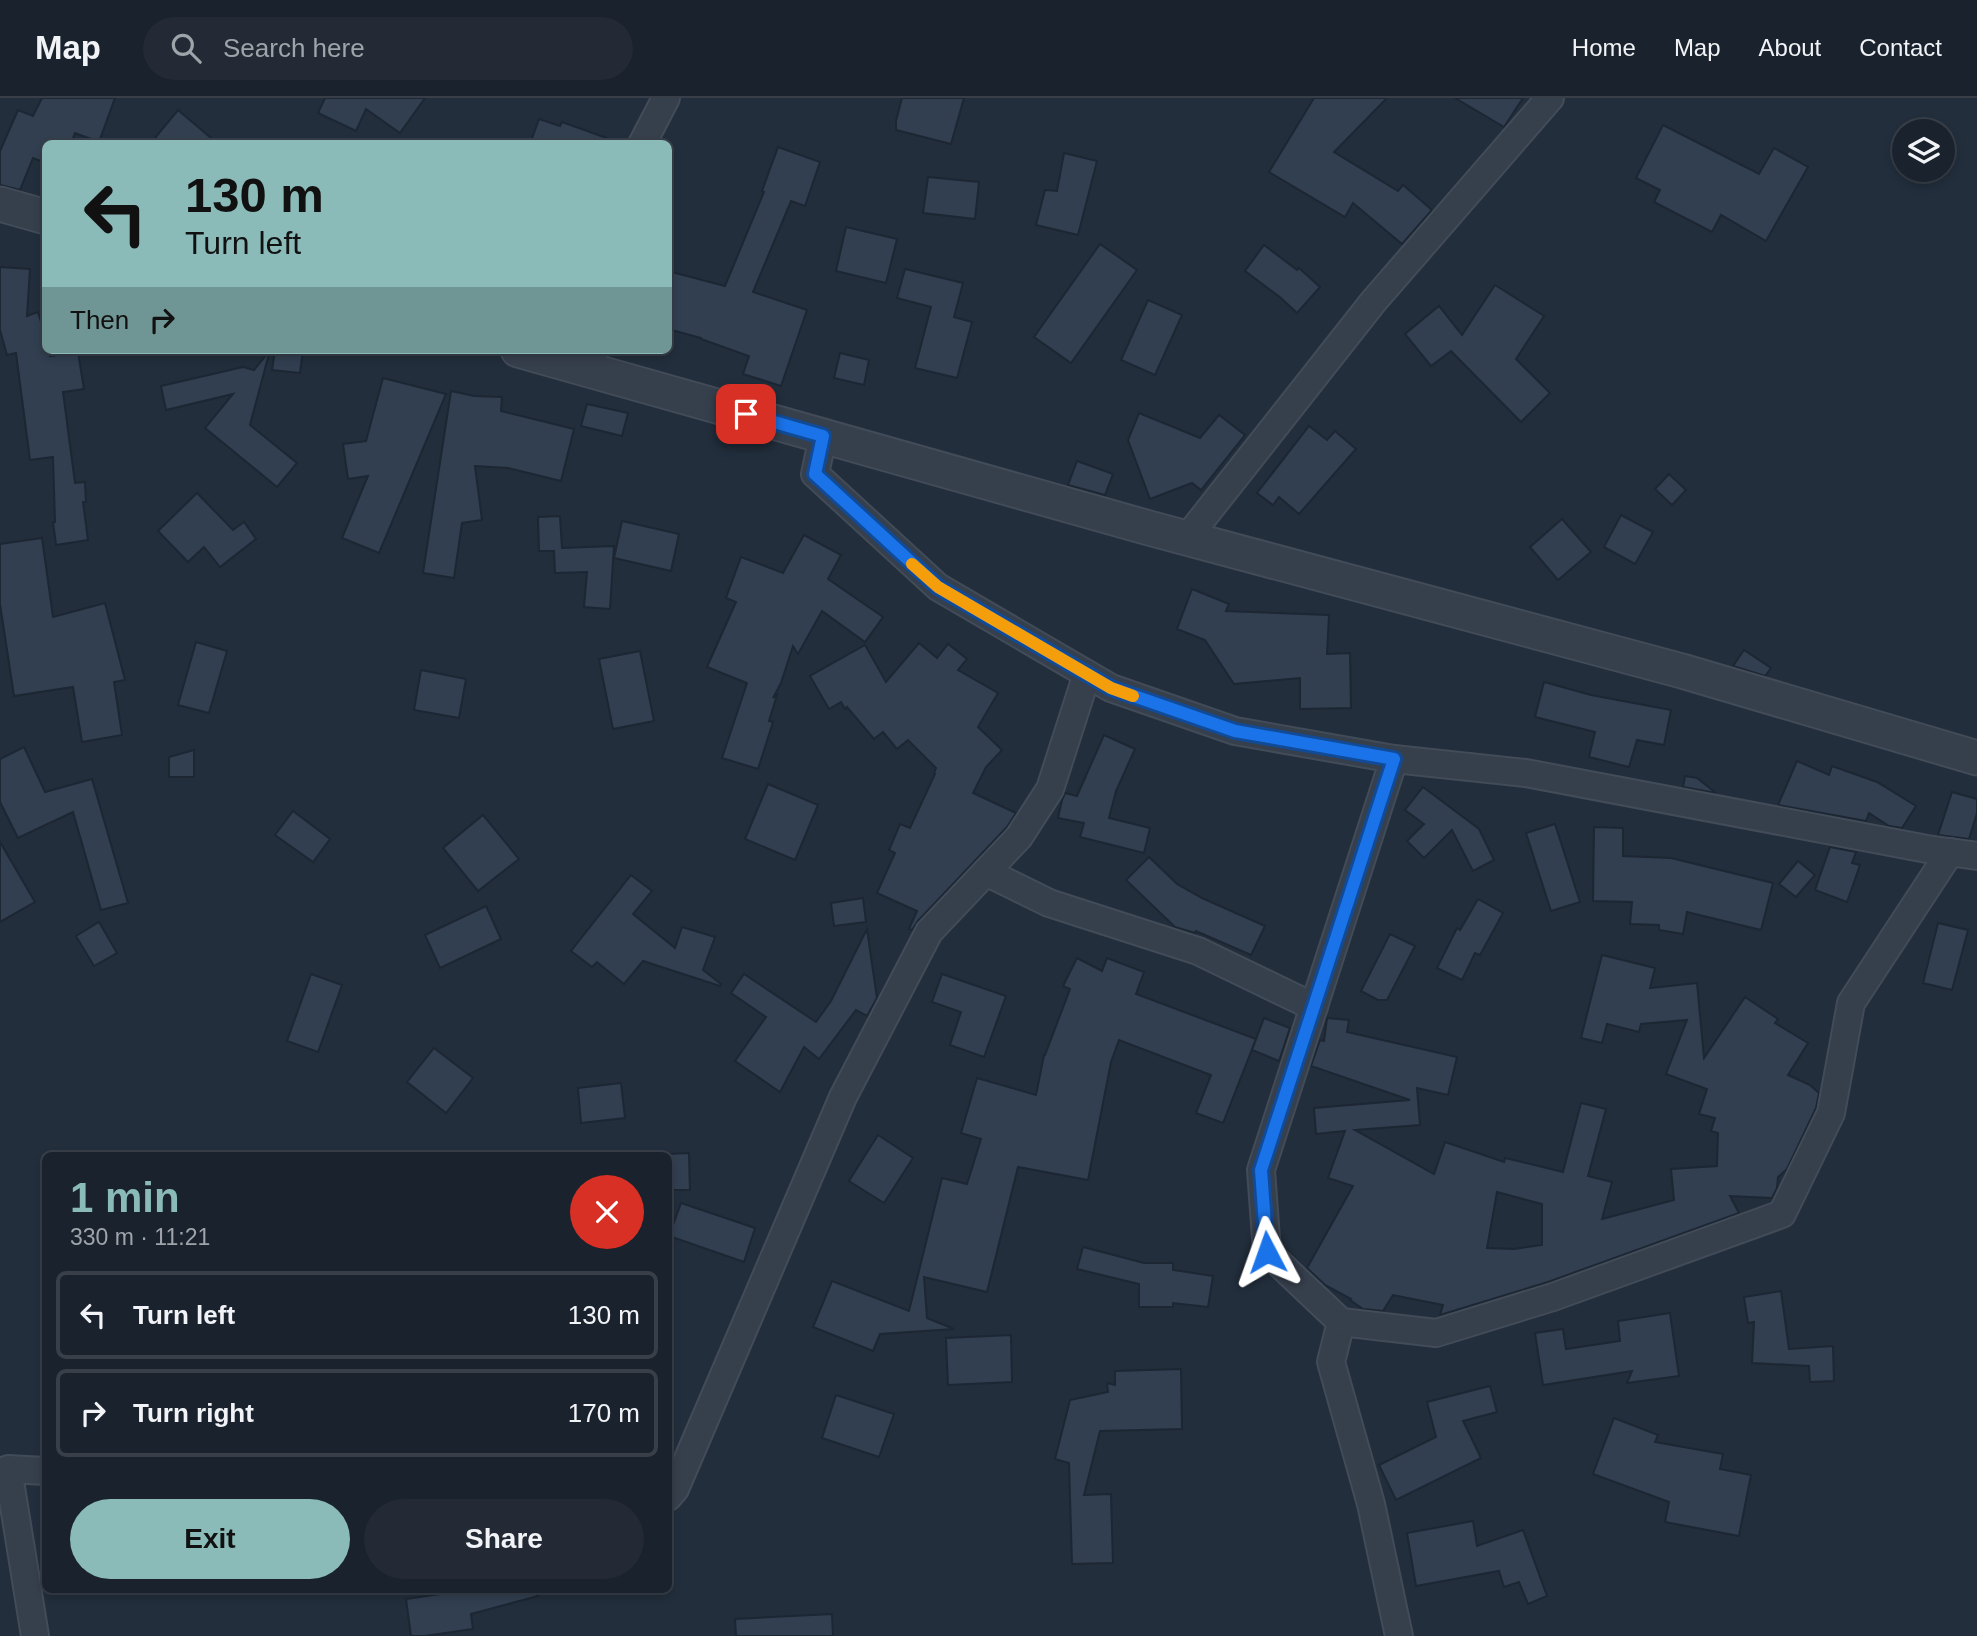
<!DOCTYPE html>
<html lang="en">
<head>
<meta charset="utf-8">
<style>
  :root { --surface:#1a222d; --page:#232a35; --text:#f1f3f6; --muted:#9fa4aa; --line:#383f49; --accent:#8bbbb9 }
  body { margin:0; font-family:Arial,sans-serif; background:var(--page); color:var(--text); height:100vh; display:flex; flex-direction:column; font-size:26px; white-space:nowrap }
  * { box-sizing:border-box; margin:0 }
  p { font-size:23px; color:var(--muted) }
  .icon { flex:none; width:38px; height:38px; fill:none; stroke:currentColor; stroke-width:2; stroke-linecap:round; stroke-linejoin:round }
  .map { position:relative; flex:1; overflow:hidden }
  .side { position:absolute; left:42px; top:1054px; width:630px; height:441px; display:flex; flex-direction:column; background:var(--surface); border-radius:10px; box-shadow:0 4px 10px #0003,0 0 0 2px var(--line) }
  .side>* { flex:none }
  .banner { position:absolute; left:42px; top:42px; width:630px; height:214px; border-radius:10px; box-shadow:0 4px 10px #0003,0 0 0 2px var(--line); background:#8bbbb9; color:#111; overflow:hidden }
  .tools { position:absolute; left:1892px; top:21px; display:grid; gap:14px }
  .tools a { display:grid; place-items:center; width:63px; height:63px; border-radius:50%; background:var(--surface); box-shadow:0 4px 10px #0003,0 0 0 2px var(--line); font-size:35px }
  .pin { position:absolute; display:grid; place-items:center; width:60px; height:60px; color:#fff; margin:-30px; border-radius:14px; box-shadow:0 4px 10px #0006 }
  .me { position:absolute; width:77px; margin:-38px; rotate:356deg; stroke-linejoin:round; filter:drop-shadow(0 0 5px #0008) }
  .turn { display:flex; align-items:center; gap:24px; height:147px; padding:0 28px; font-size:32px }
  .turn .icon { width:91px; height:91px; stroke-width:2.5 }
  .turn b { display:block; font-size:49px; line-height:60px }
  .then { display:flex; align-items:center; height:66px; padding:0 28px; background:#0003; gap:14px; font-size:26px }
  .round { display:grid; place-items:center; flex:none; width:74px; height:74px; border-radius:37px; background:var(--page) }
  .headline { display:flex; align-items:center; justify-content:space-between; height:119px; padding:0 28px }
  h1 { font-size:42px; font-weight:700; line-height:52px; color:var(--accent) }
  .action { display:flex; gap:14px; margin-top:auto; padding:14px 28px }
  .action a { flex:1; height:80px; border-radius:42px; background:var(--accent); color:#111; font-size:28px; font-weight:700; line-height:80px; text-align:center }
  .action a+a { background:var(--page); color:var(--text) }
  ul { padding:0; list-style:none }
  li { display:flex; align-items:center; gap:21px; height:88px; margin:0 14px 10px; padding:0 14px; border:4px solid var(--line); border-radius:10px }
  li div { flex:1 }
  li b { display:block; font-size:26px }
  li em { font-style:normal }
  header { display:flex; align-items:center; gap:42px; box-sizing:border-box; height:98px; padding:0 35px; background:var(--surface); border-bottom:2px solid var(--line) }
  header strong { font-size:33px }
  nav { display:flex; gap:38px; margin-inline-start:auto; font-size:24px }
  .search { width:490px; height:63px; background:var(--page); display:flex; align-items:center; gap:18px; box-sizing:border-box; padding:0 24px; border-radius:38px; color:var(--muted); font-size:26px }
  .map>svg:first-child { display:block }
  .building { fill:#313f51; stroke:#1d2633; stroke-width:2; fill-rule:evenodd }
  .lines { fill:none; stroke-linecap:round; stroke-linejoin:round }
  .minor-casing { stroke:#424b58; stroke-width:30 }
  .tertiary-casing { stroke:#424b58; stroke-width:37 }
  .minor { stroke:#363f4c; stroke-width:26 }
  .tertiary { stroke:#363f4c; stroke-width:33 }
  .route-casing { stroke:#114b97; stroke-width:18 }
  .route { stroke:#1a73e8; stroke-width:12 }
  .slow { stroke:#f59e0b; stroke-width:12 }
</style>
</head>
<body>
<header>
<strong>Map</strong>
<div class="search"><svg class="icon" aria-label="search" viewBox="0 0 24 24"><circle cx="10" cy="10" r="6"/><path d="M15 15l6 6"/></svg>Search here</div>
<nav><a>Home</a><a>Map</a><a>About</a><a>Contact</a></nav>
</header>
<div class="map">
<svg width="1977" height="1538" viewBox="0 0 1977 1538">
  <rect width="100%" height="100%" fill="#222e3c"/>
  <g class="building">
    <path d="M42,0H115L99,44L75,35L71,46H46V65L33,60L20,92L0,87V53L18,12L33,18Z"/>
    <path d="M325,0H425L400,35L366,11L356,33L318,15Z"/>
    <path d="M902,0H964L951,46L896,32V23Z"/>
    <path d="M1314,0H1387L1334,54L1398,93L1403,87L1432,112L1402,146L1353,105L1345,119L1269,74Z"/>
    <path d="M1455,0H1523L1504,29Z"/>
    <path d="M178,12L218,46H150Z"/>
    <path d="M539,21L560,28L562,24L615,43V46H530Z"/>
    <path d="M1663,27L1759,76L1774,50L1808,69L1766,143L1721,117L1712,134L1654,104L1660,92L1636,80Z"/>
    <path d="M778,49L820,64L805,108L791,103L753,194L807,212L781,288L743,276L749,258L701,241V240L668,231V173L725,188L764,94L762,93Z"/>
    <path d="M1064,55L1097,63L1078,137L1036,127L1045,92L1057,93Z"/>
    <path d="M928,79L979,84L975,121L923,115Z"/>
    <path d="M846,129L897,141L886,185L836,173Z"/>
    <path d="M1100,146L1137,172L1071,265L1034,239Z"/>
    <path d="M1264,147L1297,172L1299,170L1320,189L1297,215L1281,200L1245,173Z"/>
    <path d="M0,169L30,171L27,218L38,214L46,240V252H49L50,258L78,254L84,291L63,294L75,385L85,384L86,404H83L88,442L56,447L53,424H55L53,359L30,362L16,255L7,257L0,232Z"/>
    <path d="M905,171L963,185L954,219L972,224L957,280L915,270L931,209L897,200Z"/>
    <path d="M1495,187L1544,218L1516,261L1550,295L1521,324L1451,253L1431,268L1405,236L1439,208L1462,237Z"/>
    <path d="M1148,202L1182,217L1155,277L1121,262Z"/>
    <path d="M270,252L250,327L297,365L277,389L205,330L233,296L166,312L161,288L243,269L254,272Z"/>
    <path d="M275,252H303L300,275L272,272Z"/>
    <path d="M840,255L869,262L864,287L834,280Z"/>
    <path d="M383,280L446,296L379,455L342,440L368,378L348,381L343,346L366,343Z"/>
    <path d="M451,293L474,298L502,299L501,313L574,331L561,383L508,370L475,368L482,422L462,425L454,480L423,475Z"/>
    <path d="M587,306L628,315L622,338L581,328Z"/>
    <path d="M1139,315L1200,340L1219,317L1245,337L1201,392L1192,385L1150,401L1128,342Z"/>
    <path d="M1309,328L1327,342L1335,333L1356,351L1299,416L1279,399L1273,407L1257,395Z"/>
    <path d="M1077,363L1113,376L1105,397L1068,387Z"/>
    <path d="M1669,376L1686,392L1672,407L1655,391Z"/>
    <path d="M197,395L233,432L244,424L256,441L220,469L204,449L188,464L158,433Z"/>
    <path d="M1621,417L1653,434L1635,466L1604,449Z"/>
    <path d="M560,418L562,450L614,448L610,511L584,509L587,474L555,475L554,453H539L538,419Z"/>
    <path d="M1562,421L1591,454L1558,482L1530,449Z"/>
    <path d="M622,423L679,436L671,473L614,460Z"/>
    <path d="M804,437L841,457L828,481L883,519L865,544L822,513L798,556L793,548L781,585L773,600L777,597L769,623L773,624L758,671L722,660L747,585L707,569L736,504L726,500L741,459L783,475Z"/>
    <path d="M42,440L53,519L105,505L125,582L114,584L122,637L82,644L73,589L14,598L0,506V446Z"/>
    <path d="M1192,491L1229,506L1226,513L1329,517L1327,556L1350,555L1351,610L1300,611V580L1234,586L1205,542L1177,531Z"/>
    <path d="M196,544L227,553L209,615L178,607Z"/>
    <path d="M919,545L937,560L948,546L967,561L958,572L998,595L978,629L1002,652L986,669L973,695L1016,715L1007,729L918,823L912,832L909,831L917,813L877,795L895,755L889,752L900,726L910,730L935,676L934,675L936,670L908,642L897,651L883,634L874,641L847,609L845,611L841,604L829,611L810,578L865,547L886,584Z"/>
    <path d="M1744,552L1771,570L1765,578L1733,568Z"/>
    <path d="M640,553L654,623L613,631L599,561Z"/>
    <path d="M421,572L466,581L459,620L414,612Z"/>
    <path d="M1544,584L1591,597L1671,612L1664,647L1637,642L1629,669L1589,659L1595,634L1535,619Z"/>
    <path d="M1104,637L1135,651L1116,693L1109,720L1150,730L1144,755L1080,739L1084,725L1058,720L1062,702L1065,695L1077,698Z"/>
    <path d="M24,649L45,694L92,681L128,805L101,812L73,714L18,740L0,704V661Z"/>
    <path d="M194,652V679H169V659Z"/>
    <path d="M1797,663L1829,677L1832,668L1877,684L1916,708L1902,730L1889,728L1869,715L1866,723L1778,707Z"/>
    <path d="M1685,678L1697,680L1716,695L1683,689Z"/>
    <path d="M768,686L818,707L795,762L745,741Z"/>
    <path d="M1423,689L1479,731L1494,762L1473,773L1452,732L1424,760L1407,743L1424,726L1405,712Z"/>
    <path d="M1952,694L1977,701V715L1969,741L1938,737Z"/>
    <path d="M293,713L330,741L313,764L275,737Z"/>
    <path d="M483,717L519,761L478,793L443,750Z"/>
    <path d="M1555,726L1580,804L1551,813L1526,735Z"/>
    <path d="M1594,729L1623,730V758L1671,760L1773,785L1761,832L1687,814L1683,836L1659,832V827L1630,826L1632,804L1593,803Z"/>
    <path d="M0,744L35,804L0,824Z"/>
    <path d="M1830,749L1856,754L1852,765L1860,767L1847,804L1815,792Z"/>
    <path d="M1149,759L1177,786L1202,800L1265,828L1251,857L1196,833L1195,835L1175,829L1126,782Z"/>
    <path d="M1798,763L1815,777L1796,799L1779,786Z"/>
    <path d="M631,777L652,793L633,816L675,850L682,829L715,839L703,872L721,886L720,888L643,863L624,886L597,864L592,869L571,853Z"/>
    <path d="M863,800L866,824L834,828L831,805Z"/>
    <path d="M1478,801L1503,815L1480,857L1475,855L1462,882L1437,870L1457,830L1460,832Z"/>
    <path d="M486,808L501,841L440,870L425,837Z"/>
    <path d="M99,824L117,855L94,868L76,838Z"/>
    <path d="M1938,825L1968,832L1952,892L1923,885Z"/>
    <path d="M867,831L877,900L867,918L856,912L819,961L804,949L780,994L735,963L766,919L731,895L744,876L816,924L831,903Z"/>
    <path d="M1390,836L1415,848L1387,902H1378L1361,893Z"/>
    <path d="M1602,857L1655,870L1650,890L1697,885L1704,960L1745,899L1778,921L1775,925L1808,945L1788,977L1810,987L1819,995L1816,1010L1787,1071L1778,1079L1777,1090L1772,1100L1730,1098L1739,1115L1548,1184L1440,1217L1443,1207L1393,1197L1383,1213L1363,1211L1350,1202L1351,1201L1325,1187L1307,1170L1353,1088L1328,1080L1345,1033L1316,1036L1314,1010L1410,1002L1311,968L1320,942L1324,943L1327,920L1349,922L1347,934L1457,959L1448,997L1417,990L1420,1027L1355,1032L1434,1076L1445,1044L1504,1064L1505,1060L1563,1074L1581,1005L1606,1011L1588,1078L1612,1084L1602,1121L1674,1102L1671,1071L1717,1068L1718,1035L1711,1033L1715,1020L1699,1016L1707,991L1666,976L1687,922L1641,926L1639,934L1607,926L1602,945L1581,940ZM1497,1094L1542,1106V1147L1514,1151L1487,1150Z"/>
    <path d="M1077,860L1102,873L1107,860L1144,874L1136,896L1256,941L1223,1025L1196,1015L1211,977L1119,942L1111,964L1088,1082L1018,1069L987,1194L924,1179L927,1220L954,1231L880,1236L873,1253L813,1229L832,1183L909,1213L942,1080L967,1086L981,1041L961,1035L977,980L1036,997L1044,957H1045L1070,891L1063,888Z"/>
    <path d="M311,876L342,887L318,954L287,943Z"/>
    <path d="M942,876L1006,898L984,959L950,947L961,914L932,904Z"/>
    <path d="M1264,920L1290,930L1279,963L1252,952Z"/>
    <path d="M434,950L473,980L446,1015L407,984Z"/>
    <path d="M621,985L625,1020L581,1025L578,990Z"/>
    <path d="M878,1037L913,1060L884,1105L849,1083Z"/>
    <path d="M689,1055L690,1092H668V1056Z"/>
    <path d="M681,1105L755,1130L744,1164L669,1138Z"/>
    <path d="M1083,1149L1144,1165H1173V1172L1213,1178L1208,1209L1173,1205V1209H1139V1186L1077,1171Z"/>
    <path d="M1781,1193L1789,1251L1833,1248L1834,1283L1810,1284L1809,1268L1752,1265L1754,1224L1748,1225L1744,1199Z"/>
    <path d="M1670,1215L1679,1278L1627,1285L1632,1273L1543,1287L1535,1235L1563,1231L1566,1251L1620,1243L1618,1223Z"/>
    <path d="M1011,1237L1012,1284L948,1287L946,1240Z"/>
    <path d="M1181,1271L1182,1331L1100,1333L1084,1397L1111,1396L1113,1465L1072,1466L1069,1365L1055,1361L1070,1302L1108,1294L1107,1285L1115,1287V1273Z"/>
    <path d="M1490,1288L1497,1314L1463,1323L1481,1360L1396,1402L1379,1367L1436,1339L1427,1304Z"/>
    <path d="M836,1297L894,1316L879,1359L822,1340Z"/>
    <path d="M1614,1320L1658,1337L1655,1344L1723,1356L1720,1371L1751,1377L1739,1438L1665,1424L1669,1404L1593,1376Z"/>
    <path d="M1473,1423L1477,1448L1523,1432L1547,1498L1528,1506L1519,1484L1504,1489L1499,1473L1416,1488L1407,1435Z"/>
    <path d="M474,1491H537L538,1498L471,1516L473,1531L425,1538H411L406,1501Z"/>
    <path d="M832,1516L833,1538H736L735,1521Z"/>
  </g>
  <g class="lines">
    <g class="minor-casing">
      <g id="minor">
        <path d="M642,46L666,0"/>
        <path d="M592,273L594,252"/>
        <path d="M823,338L815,376L938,489L1111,590L1235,633L1394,661L1261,1072L1267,1154L1341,1224L1331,1264L1371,1406L1399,1538"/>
        <path d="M1187,440L1373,204L1550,0"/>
        <path d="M1394,661L1526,675L1927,751L1977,758"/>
        <path d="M986,774L1049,805L1198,853L1314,909"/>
        <path d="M1341,1224L1436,1235L1553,1199L1782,1116L1831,1015L1851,905L1950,754"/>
        <path d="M668,1399L675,1391L843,999L929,834L1019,739L1050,691L1087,576"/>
        <path d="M35,1538L8,1371L46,1373"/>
      </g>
    </g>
    <g class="tertiary-casing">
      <g id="tertiary">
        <path d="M0,106L46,119"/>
        <path d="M518,252L1149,430L1682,573L1977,660"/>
      </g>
    </g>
    <use href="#minor" class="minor"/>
    <use href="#tertiary" class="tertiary"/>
  </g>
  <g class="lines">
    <g class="route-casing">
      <path id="route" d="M746,316L823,338L815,376L938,489L1111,590L1235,633L1394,661L1261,1072L1267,1154"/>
    </g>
    <use href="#route" class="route"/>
    <path class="slow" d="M912,466L938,489L1111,590L1133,598"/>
  </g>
</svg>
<div class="tools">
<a><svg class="icon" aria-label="layers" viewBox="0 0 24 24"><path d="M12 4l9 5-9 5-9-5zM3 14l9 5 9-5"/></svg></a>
</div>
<div class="pin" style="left:746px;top:316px;background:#d93025"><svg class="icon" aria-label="arrive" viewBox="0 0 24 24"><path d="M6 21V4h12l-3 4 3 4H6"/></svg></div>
<svg class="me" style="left:1267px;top:1154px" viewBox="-20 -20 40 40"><path d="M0-17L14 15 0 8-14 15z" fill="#1a73e8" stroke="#fff" stroke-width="4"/></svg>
<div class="banner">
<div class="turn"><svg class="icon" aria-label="left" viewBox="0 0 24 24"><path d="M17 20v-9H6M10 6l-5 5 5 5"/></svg><div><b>130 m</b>Turn left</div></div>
<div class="then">Then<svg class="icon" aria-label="right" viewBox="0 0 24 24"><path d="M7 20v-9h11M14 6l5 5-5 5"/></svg></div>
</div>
<section class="side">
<div class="headline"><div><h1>1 min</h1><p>330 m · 11:21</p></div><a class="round" style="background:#d93025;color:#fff"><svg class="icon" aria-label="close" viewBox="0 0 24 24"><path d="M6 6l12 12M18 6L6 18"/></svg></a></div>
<ul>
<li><svg class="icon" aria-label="left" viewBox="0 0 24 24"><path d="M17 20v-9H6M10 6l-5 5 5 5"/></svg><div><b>Turn left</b></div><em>130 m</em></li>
<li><svg class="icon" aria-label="right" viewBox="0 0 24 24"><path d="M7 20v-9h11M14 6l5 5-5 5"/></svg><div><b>Turn right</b></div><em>170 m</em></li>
</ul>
<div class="action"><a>Exit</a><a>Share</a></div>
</section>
</div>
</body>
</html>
